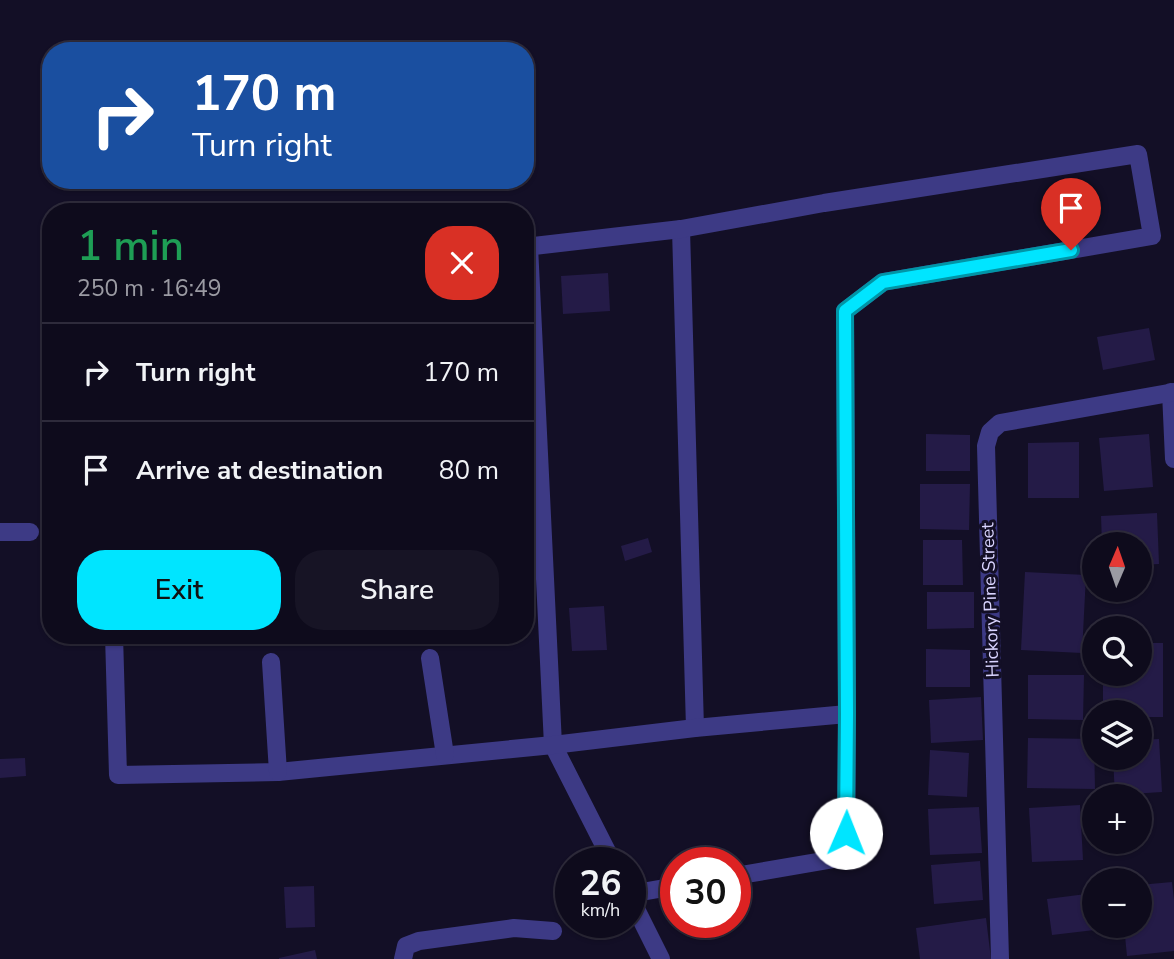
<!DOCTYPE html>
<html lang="en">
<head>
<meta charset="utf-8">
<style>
  :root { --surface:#0e0b1c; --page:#171425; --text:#f1f3f6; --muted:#9b9ba3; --line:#2e2b3b; --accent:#00e5ff }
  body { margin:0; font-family:"Nunito Sans",sans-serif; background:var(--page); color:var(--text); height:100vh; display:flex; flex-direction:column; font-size:26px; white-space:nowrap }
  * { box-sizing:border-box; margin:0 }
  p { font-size:23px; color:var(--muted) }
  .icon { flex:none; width:38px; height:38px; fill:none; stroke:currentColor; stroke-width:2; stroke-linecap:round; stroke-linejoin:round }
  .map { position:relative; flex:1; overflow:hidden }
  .details { position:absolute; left:42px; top:203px; width:492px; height:441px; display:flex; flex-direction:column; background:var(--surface); border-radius:28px; box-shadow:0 2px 5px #0004,0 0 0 2px var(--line) }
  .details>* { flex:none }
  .banner { position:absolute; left:42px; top:42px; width:492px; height:147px; border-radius:28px; box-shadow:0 2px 5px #0004,0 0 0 2px var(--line); background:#1a4fa0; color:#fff; overflow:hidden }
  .needle { width:46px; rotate:2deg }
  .controls { position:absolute; left:1082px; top:532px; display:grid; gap:14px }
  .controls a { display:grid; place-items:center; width:70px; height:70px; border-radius:50%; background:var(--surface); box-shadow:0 2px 5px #0004,0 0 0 2px var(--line); font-size:35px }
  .speed { position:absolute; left:555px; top:847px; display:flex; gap:14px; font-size:35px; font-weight:700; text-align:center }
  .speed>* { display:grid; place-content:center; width:91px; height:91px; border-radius:50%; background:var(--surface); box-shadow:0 2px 5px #0004,0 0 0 2px var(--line); line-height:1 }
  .speed small { font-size:18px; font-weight:400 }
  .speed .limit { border:10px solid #d22; background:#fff; color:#111 }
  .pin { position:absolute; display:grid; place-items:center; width:60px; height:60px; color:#fff; margin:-72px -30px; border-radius:50% 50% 50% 0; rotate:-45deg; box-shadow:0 0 7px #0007 }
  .pin .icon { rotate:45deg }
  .me { position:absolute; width:77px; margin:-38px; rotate:1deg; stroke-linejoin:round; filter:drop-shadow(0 0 5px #0008) }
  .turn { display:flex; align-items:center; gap:24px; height:147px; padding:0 35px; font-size:32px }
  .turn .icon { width:91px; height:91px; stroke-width:2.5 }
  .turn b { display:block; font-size:49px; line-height:60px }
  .round { display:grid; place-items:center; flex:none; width:74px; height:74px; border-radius:28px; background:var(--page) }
  .head { display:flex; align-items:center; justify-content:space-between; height:119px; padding:0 35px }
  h1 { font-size:42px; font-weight:600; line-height:52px; color:#1e9e55 }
  .button { display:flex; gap:14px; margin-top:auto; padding:14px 35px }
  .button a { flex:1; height:80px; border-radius:28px; background:var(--accent); color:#111; font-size:28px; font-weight:600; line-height:80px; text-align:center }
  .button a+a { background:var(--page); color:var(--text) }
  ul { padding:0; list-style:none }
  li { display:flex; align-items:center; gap:21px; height:98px; padding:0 35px; border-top:2px solid var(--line) }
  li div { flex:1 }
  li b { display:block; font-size:26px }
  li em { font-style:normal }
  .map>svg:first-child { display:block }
  .building { fill:#241b47 }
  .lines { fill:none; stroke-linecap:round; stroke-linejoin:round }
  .minor { stroke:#3d3a85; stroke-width:18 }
  .route-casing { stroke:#0095a6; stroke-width:18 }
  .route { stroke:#00e5ff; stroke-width:12 }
  .labels { text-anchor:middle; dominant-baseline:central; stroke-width:6; stroke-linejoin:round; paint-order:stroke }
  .street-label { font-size:18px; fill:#d9d4ff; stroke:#130f26 }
</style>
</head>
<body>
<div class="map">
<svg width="1174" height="959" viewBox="0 0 1174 959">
  <rect width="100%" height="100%" fill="#130f26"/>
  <g class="building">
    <path d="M608,273L610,311L563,314L561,276Z"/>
    <path d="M1149,328L1155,360L1103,370L1097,337Z"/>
    <path d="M926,434L970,435V471H926Z"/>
    <path d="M1149,434L1153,487L1104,491L1099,438Z"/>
    <path d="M1079,442V498H1028V443Z"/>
    <path d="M920,484H970L969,530L920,529Z"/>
    <path d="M1157,513L1159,564L1139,565V544H1102L1101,516Z"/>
    <path d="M648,538L652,552L625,561L621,546Z"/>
    <path d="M923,540H962L963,585H923Z"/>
    <path d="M1025,572L1086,575L1082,653L1021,650Z"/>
    <path d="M927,592H974V628L927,629Z"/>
    <path d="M604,606L607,650L572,651L569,608Z"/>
    <path d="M1139,643H1163V717H1139V712H1103V674H1139Z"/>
    <path d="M926,649L970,650V687H926Z"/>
    <path d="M1028,675H1084L1083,720L1028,719Z"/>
    <path d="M981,697L983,740L931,743L929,700Z"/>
    <path d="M1028,738L1094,739L1095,789L1027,788Z"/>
    <path d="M1159,739L1162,792L1115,795L1113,758H1139V740Z"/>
    <path d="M930,750L969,753L967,797L928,795Z"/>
    <path d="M25,758L26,776L0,778V759Z"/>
    <path d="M1080,805L1083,860L1032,862L1029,808Z"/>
    <path d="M979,807L982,853L930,855L928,809Z"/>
    <path d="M980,861L983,900L934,904L931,865Z"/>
    <path d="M1172,882L1174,900V951L1127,956L1124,926H1139V885Z"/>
    <path d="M314,886L315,927L286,928L284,887Z"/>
    <path d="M1094,893V926H1102L1103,929L1052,935L1047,899Z"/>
    <path d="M986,918L991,959H920L916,928Z"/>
    <path d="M315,950L317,959H279V958Z"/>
  </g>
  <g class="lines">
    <g class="minor">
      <path d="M681,229L695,728"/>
      <path d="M529,246L553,745L613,863"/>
      <path d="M525,247L681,229L824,203L1138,154L1152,236L883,282L845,311L847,714L846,857L735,876"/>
      <path d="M1171,392L1174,459"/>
      <path d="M0,532H30"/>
      <path d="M114,635L118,775L278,772L553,745L695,728L847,714"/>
      <path d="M430,658L445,755"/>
      <path d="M271,662L278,772"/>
      <path d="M630,894L676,886"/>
      <path d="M630,897L661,959"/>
      <path d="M403,959L406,946L419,941L514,928L553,931"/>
      <path d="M1000,959L986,446L990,432L1000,423L1174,392"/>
    </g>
  </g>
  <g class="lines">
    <g class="route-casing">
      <path id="route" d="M846,833L847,714L845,311L883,282L1071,250"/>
    </g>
    <use href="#route" class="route"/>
  </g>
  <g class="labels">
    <g class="street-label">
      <text transform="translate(990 600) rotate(-92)">Hickory Pine Street</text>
    </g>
  </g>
</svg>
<div class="controls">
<a><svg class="needle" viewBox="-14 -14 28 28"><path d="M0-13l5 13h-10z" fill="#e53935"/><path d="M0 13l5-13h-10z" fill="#9b9ba3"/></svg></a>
<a><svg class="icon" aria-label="search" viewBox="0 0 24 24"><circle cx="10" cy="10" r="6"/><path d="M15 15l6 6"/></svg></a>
<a><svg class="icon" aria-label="layers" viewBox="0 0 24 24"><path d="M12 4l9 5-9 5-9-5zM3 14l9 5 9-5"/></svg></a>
<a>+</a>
<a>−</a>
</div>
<div class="speed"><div>26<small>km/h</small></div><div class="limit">30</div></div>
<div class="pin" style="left:1071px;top:250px;background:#d93025"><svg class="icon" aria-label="arrive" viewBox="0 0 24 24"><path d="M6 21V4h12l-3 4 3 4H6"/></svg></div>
<svg class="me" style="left:846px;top:833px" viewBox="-20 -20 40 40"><circle r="19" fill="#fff"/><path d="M0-13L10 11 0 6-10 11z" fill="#00e5ff"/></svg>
<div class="banner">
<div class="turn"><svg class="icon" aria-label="right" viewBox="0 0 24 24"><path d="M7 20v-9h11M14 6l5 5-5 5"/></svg><div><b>170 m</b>Turn right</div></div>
</div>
<section class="details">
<div class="head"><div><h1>1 min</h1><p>250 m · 16:49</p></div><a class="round" style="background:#d93025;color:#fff"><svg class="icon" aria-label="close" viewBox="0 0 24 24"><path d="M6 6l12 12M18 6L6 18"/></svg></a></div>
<ul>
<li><svg class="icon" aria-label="right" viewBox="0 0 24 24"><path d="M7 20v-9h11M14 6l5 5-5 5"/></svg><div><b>Turn right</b></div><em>170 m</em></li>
<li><svg class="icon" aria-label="arrive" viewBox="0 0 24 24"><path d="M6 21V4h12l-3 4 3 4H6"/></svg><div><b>Arrive at destination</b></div><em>80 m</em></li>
</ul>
<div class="button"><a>Exit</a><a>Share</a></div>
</section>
</div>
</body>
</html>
